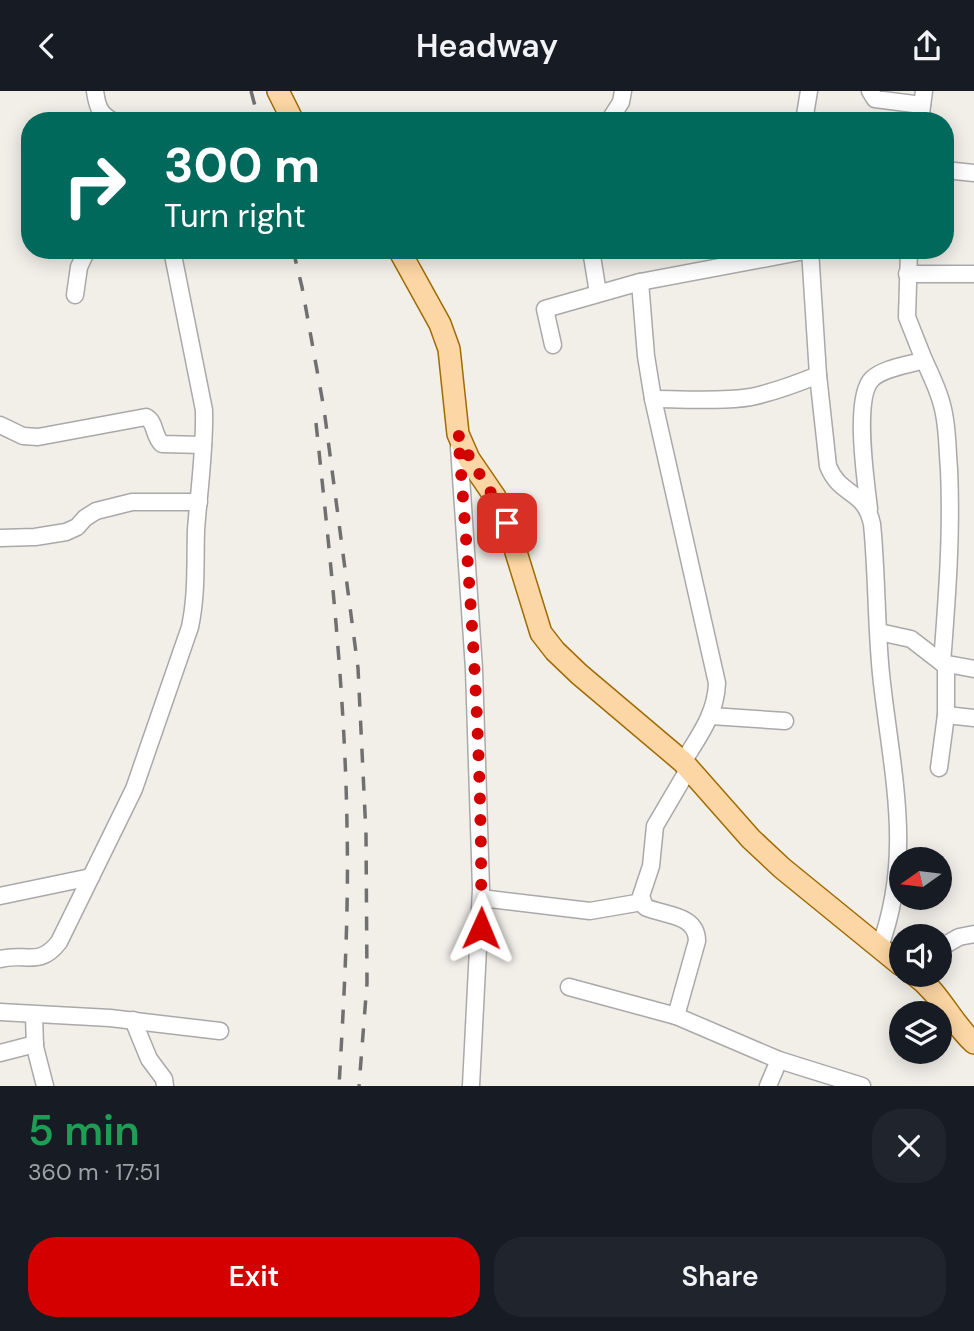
<!DOCTYPE html>
<html lang="en">
<head>
<meta charset="utf-8">
<style>
  :root { --surface:#171b24; --page:#20242c; --text:#f1f3f6; --muted:#9ea1a6; --accent:#d40000 }
  body { margin:0; font-family:"DM Sans",sans-serif; background:var(--page); color:var(--text); height:100vh; display:flex; flex-direction:column; font-size:26px; white-space:nowrap }
  * { box-sizing:border-box; margin:0 }
  p { font-size:23px; color:var(--muted) }
  .icon { flex:none; width:38px; height:38px; fill:none; stroke:currentColor; stroke-width:2; stroke-linecap:round; stroke-linejoin:round }
  .map { position:relative; height:995px; overflow:hidden }
  .sheet { display:flex; flex-direction:column; background:var(--surface); flex:1 }
  .sheet>* { flex:none }
  .hud { position:absolute; left:21px; top:21px; width:933px; height:147px; border-radius:28px; box-shadow:0 4px 18px #0003; background:#00695c; color:#fff; overflow:hidden }
  .needle { width:46px; rotate:256deg }
  .fabs { position:absolute; left:889px; top:756px; display:grid; gap:14px }
  .fabs a { display:grid; place-items:center; width:63px; height:63px; border-radius:50%; background:var(--surface); box-shadow:0 4px 18px #0003; font-size:35px }
  .pin { position:absolute; display:grid; place-items:center; width:60px; height:60px; color:#fff; margin:-30px; border-radius:14px; box-shadow:0 4px 10px #0006 }
  .me { position:absolute; width:77px; margin:-38px; rotate:1deg; stroke-linejoin:round; filter:drop-shadow(0 0 5px #0008) }
  .turn { display:flex; align-items:center; gap:24px; height:147px; padding:0 28px; font-size:32px }
  .turn .icon { width:91px; height:91px; stroke-width:2.5 }
  .turn b { display:block; font-size:49px; line-height:60px }
  .round { display:grid; place-items:center; flex:none; width:74px; height:74px; border-radius:28px; background:var(--page) }
  .head { display:flex; align-items:center; justify-content:space-between; height:119px; padding:0 28px }
  h1 { font-size:42px; font-weight:600; line-height:52px; color:#1e9e55 }
  .button { display:flex; gap:14px; margin-top:auto; padding:14px 28px }
  .button a { flex:1; height:80px; border-radius:28px; background:var(--accent); color:#fff; font-size:28px; font-weight:600; line-height:80px; text-align:center }
  .button a+a { background:var(--page); color:var(--text) }
  header { display:flex; justify-content:space-between; align-items:center; height:91px; padding:0 28px; background:var(--surface); font-size:32px; font-weight:600 }
  .map>svg:first-child { display:block }
  .lines { fill:none; stroke-linecap:round; stroke-linejoin:round }
  .minor-casing { stroke:#a9a9a9; stroke-width:19 }
  .major-casing { stroke:#a06b00; stroke-width:24 }
  .minor { stroke:#fff; stroke-width:16 }
  .major { stroke:#fcd6a4; stroke-width:21 }
  .rail { stroke:#707070; stroke-width:3.5; stroke-dasharray:14 14; stroke-linecap:butt }
  .route { stroke:#d40000; stroke-width:12; stroke-dasharray:0 21.6 }
</style>
</head>
<body>
<header><svg class="icon" aria-label="back" viewBox="0 0 24 24"><path d="M15 5l-7 7 7 7"/></svg>Headway<svg class="icon" aria-label="share" viewBox="0 0 24 24"><path d="M12 15V3M7 8l5-5 5 5M5 13v7h14v-7"/></svg></header>
<div class="map">
<svg width="974" height="995" viewBox="0 0 974 995">
  <rect width="100%" height="100%" fill="#f2efe9"/>
  <g class="lines">
    <g class="minor-casing">
      <g id="minor">
        <path d="M95,0C97,14 99,23 113,30"/>
        <path d="M870,0L875,8L922,14"/>
        <path d="M609,30L621,11L623,0"/>
        <path d="M804,30L809,0"/>
        <path d="M920,30L924,0"/>
        <path d="M945,79L974,82"/>
        <path d="M591,159L598,202"/>
        <path d="M907,183H974"/>
        <path d="M75,204L79,176L87,159"/>
        <path d="M553,254L545,218L640,191"/>
        <path d="M924,269C931,284 938,298 942,314C948,335 947,357 949,378C952,443 947,507 942,572"/>
        <path d="M653,308C685,308 719,311 751,306C774,301 796,293 818,284"/>
        <path d="M0,334L23,345L38,346L146,326C156,331 153,345 162,353L203,354"/>
        <path d="M459,356L474,578L481,798L471,995"/>
        <path d="M869,418C866,391 853,307 872,288C883,277 909,274 924,269L907,226L909,159"/>
        <path d="M0,447L35,446L66,441L77,436L85,427L96,420L132,411H199"/>
        <path d="M879,541L911,548L942,572L974,578"/>
        <path d="M946,624L974,627"/>
        <path d="M711,625L785,630"/>
        <path d="M683,671C699,645 716,623 717,592L653,308L646,265L640,191L810,159L818,284L828,375C841,407 864,397 872,433C877,483 876,533 881,583C891,679 915,763 879,858"/>
        <path d="M939,677L946,624V573"/>
        <path d="M0,805L91,786"/>
        <path d="M481,807L590,820L642,811"/>
        <path d="M940,857L959,846L974,843"/>
        <path d="M0,868C25,861 39,877 59,851L134,698L190,536C197,503 195,472 196,439C199,399 205,359 204,319L172,159"/>
        <path d="M569,896L676,925L779,969L862,995"/>
        <path d="M0,921L110,927L220,940"/>
        <path d="M34,924L35,956L45,995"/>
        <path d="M676,925L697,850C697,823 665,825 645,816L641,805L651,775L655,735L689,677"/>
        <path d="M133,929L149,968L164,988L165,995"/>
        <path d="M0,962L35,953"/>
        <path d="M768,995L779,969"/>
      </g>
    </g>
    <g class="major-casing">
      <g id="major">
        <path d="M278,0L293,30"/>
        <path d="M399,159L440,233L449,258L458,343L469,368L495,406L507,432L541,542L555,560L579,583L683,671L751,748L782,777L901,874"/>
        <path d="M915,884C940,902 951,931 974,952"/>
      </g>
    </g>
    <use href="#minor" class="minor"/>
    <use href="#major" class="major"/>
    <g class="rail">
      <path d="M251,0L259,30"/>
      <path d="M293,159L302,196L324,318L358,577L366,743L367,892L359,995"/>
      <path d="M316,332C330,465 345,600 347,735C349,821 344,908 339,995"/>
    </g>
  </g>
  <g class="lines">
    <path class="route" d="M481,837C483,672 471,507 458,343C472,375 493,401 507,432"/>
  </g>
</svg>
<div class="fabs">
<a><svg class="needle" viewBox="-14 -14 28 28"><path d="M0-13l5 13h-10z" fill="#e53935"/><path d="M0 13l5-13h-10z" fill="#9ea1a6"/></svg></a>
<a><svg class="icon" aria-label="sound" viewBox="0 0 24 24"><path d="M4 9h4l5-4v14l-5-4H4zM17 9q2 3 0 6"/></svg></a>
<a><svg class="icon" aria-label="layers" viewBox="0 0 24 24"><path d="M12 4l9 5-9 5-9-5zM3 14l9 5 9-5"/></svg></a>
</div>
<div class="pin" style="left:507px;top:432px;background:#d93025"><svg class="icon" aria-label="arrive" viewBox="0 0 24 24"><path d="M6 21V4h12l-3 4 3 4H6"/></svg></div>
<svg class="me" style="left:481px;top:837px" viewBox="-20 -20 40 40"><path d="M0-17L14 15 0 8-14 15z" fill="#d40000" stroke="#fff" stroke-width="4"/></svg>
<div class="hud">
<div class="turn"><svg class="icon" aria-label="right" viewBox="0 0 24 24"><path d="M7 20v-9h11M14 6l5 5-5 5"/></svg><div><b>300 m</b>Turn right</div></div>
</div>
</div>
<section class="sheet">
<div class="head"><div><h1>5 min</h1><p>360 m · 17:51</p></div><a class="round"><svg class="icon" aria-label="close" viewBox="0 0 24 24"><path d="M6 6l12 12M18 6L6 18"/></svg></a></div>
<div class="button"><a>Exit</a><a>Share</a></div>
</section>
</body>
</html>
